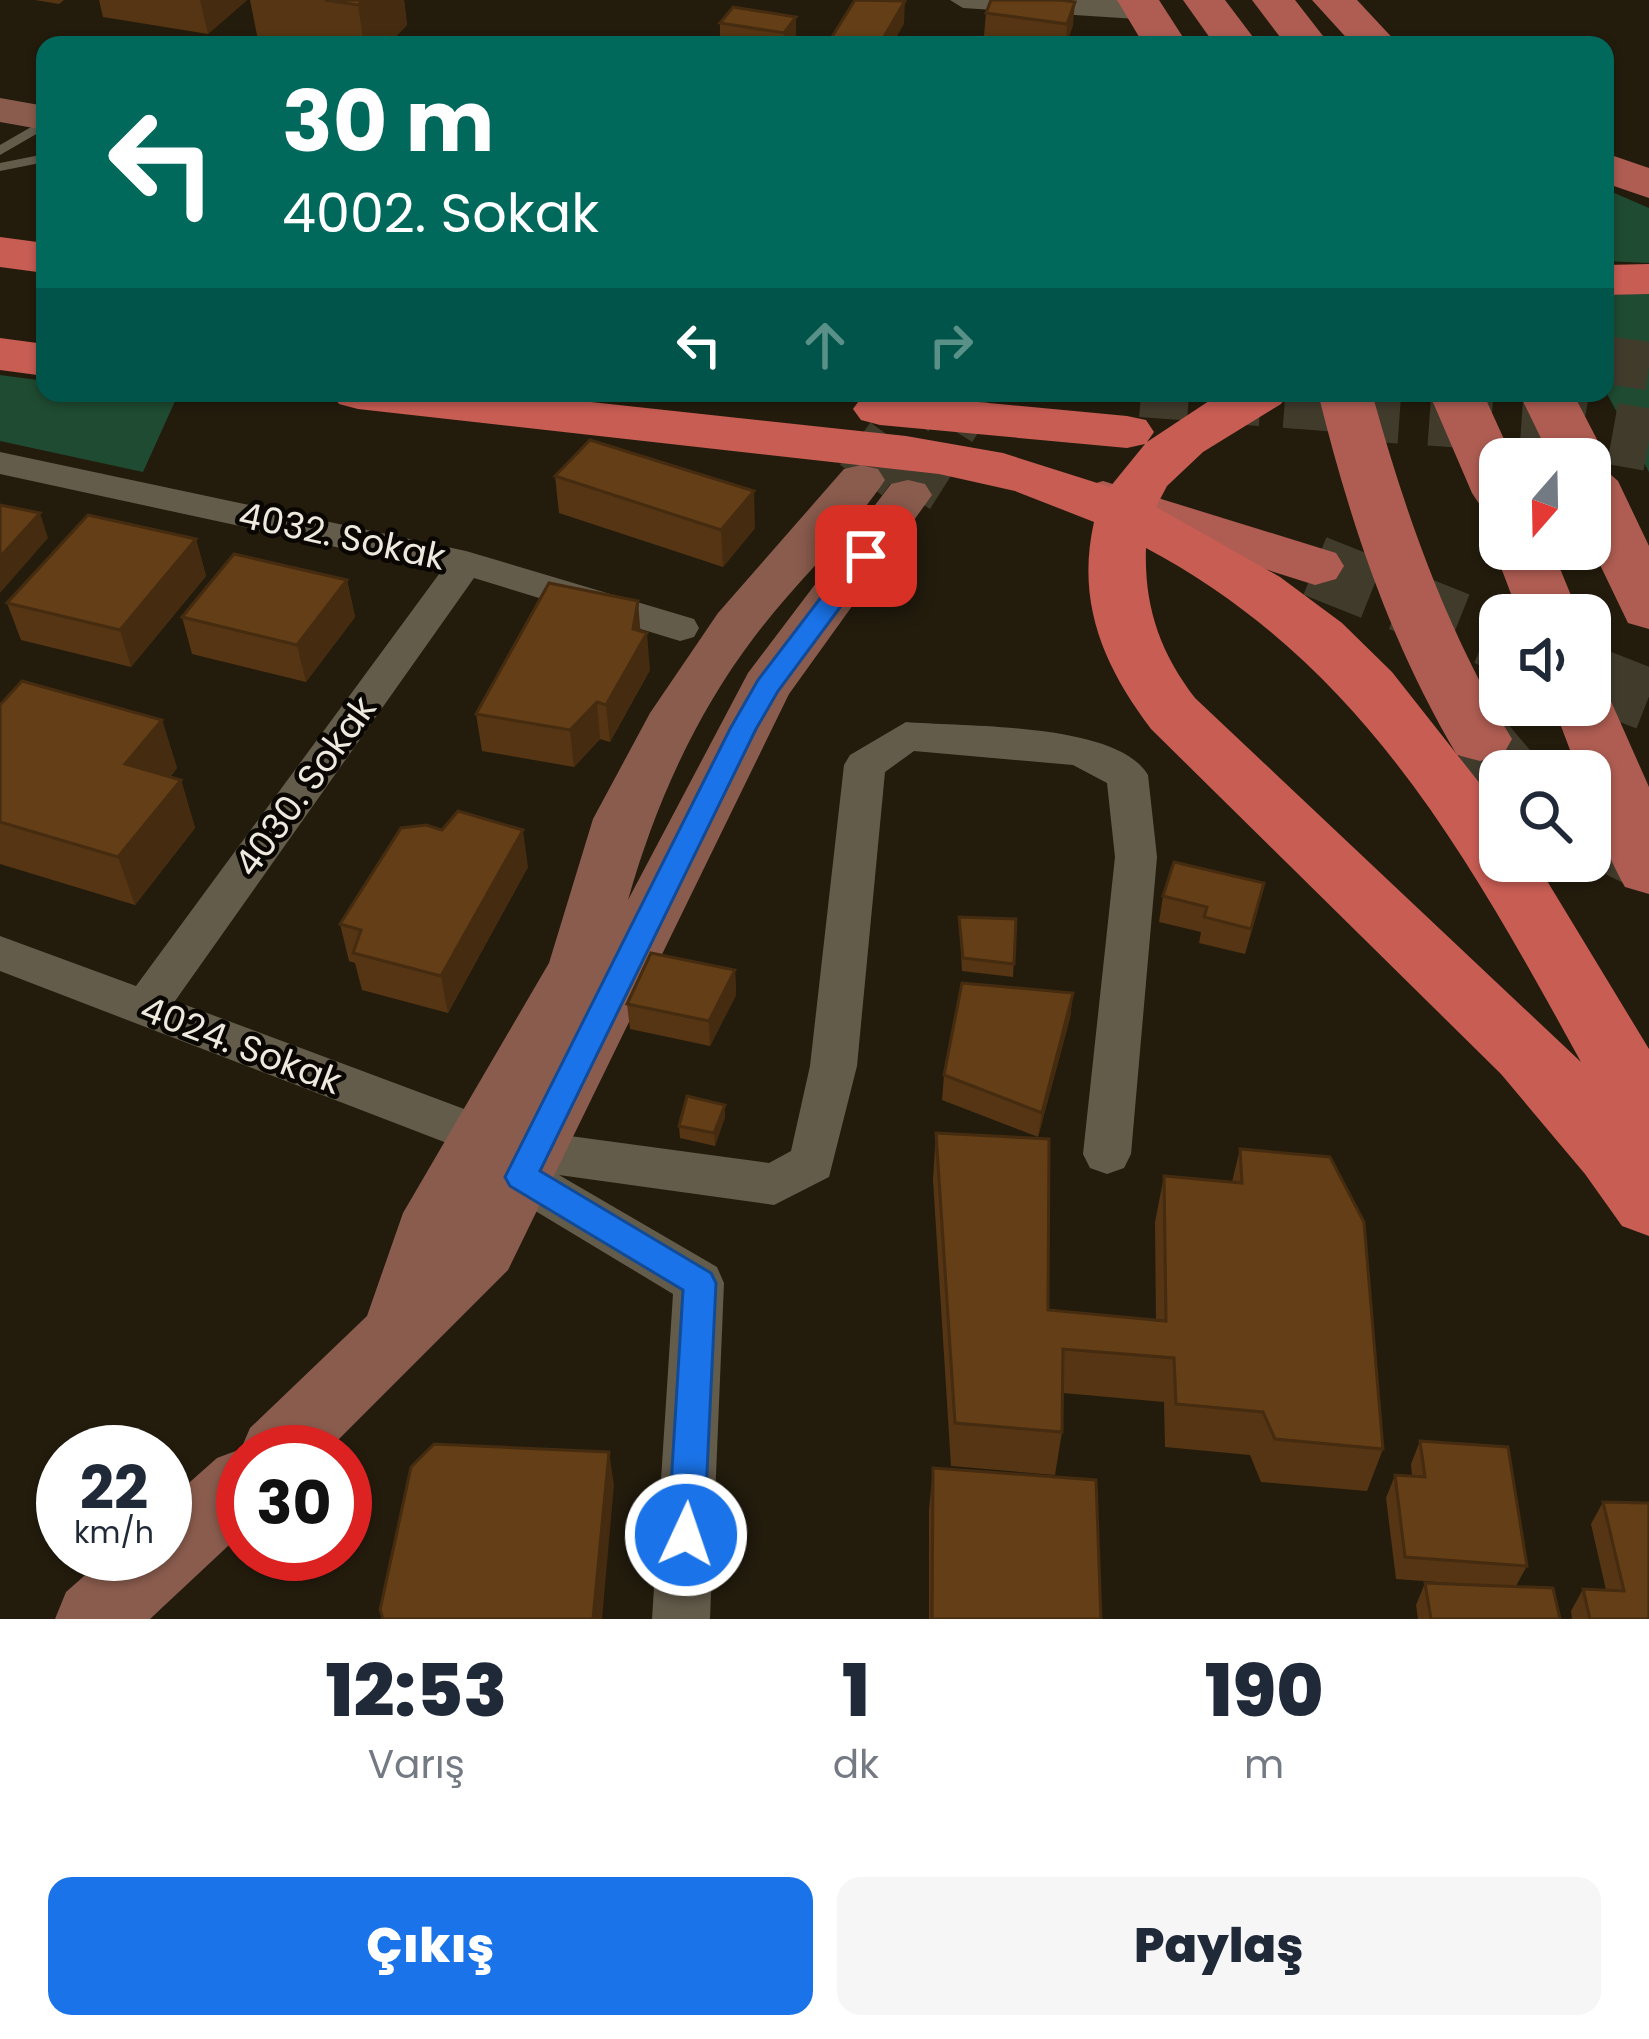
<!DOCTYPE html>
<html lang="tr">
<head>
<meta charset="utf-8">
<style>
  :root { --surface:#fff; --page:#f6f6f7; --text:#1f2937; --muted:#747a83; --accent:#1a73e8 }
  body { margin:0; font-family:Poppins,sans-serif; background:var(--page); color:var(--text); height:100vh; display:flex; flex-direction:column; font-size:45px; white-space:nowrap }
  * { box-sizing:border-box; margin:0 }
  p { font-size:39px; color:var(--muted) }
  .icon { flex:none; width:66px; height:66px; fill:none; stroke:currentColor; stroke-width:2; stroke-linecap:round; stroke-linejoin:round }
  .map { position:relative; height:1619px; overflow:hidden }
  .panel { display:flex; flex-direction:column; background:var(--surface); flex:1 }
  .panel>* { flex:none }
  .top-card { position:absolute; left:36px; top:36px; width:1578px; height:366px; border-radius:24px; box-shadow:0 3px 9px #0004; background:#00695c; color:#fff; overflow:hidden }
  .needle { width:78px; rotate:200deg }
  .fabs { position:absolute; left:1479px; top:438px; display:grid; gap:24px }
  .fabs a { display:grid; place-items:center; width:132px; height:132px; border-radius:24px; background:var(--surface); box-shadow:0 3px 9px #0004; font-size:60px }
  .speed { position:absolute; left:36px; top:1425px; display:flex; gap:24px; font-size:60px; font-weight:700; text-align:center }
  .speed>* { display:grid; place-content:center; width:156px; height:156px; border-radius:50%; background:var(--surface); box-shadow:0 3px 9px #0004; line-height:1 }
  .speed small { font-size:30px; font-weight:400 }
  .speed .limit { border:18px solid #d22; background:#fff; color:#111 }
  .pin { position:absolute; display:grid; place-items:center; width:102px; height:102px; color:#fff; margin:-51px; border-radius:24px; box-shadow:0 6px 18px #0006 }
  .me { position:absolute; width:132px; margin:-66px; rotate:3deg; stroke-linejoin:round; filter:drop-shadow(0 0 9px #0008) }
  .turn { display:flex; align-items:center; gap:42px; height:252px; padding:0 48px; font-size:54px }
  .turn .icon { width:156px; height:156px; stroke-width:2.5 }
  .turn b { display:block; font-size:84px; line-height:102px }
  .lanes { display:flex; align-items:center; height:114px; padding:0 48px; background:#0003; justify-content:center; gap:60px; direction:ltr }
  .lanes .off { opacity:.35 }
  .eta { display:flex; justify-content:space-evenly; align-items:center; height:204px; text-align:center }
  .eta b { font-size:72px; font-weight:800; line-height:84px }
  .primary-button { display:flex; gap:24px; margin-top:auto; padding:24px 48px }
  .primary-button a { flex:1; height:138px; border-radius:24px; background:var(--accent); color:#fff; font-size:48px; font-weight:800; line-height:138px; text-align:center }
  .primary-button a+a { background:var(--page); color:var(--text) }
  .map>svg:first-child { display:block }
  .green { fill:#1f4b32 }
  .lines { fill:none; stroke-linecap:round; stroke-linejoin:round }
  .secondary-tunnel-far1 { stroke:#413b2c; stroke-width:40; stroke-dasharray:40 21; stroke-linecap:butt }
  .secondary-tunnel { stroke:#413b2c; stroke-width:52; stroke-dasharray:52 27; stroke-linecap:butt }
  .primary-tunnel { stroke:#413b2c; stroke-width:62; stroke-dasharray:62 30; stroke-linecap:butt }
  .trunk-tunnel-far1 { stroke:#413b2c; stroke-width:48; stroke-dasharray:48 24; stroke-linecap:butt }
  .trunk-tunnel { stroke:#413b2c; stroke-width:62; stroke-dasharray:62 30; stroke-linecap:butt }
  .service { fill:#645c4b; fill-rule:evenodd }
  .minor { fill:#645c4b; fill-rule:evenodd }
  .secondary { fill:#8a5c4e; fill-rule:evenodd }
  .primary { fill:#af5d52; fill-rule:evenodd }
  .trunk { fill:#c85d54; fill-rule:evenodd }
  .wall { fill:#553513 }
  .shaded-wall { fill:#452b0f }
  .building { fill:#633e16; stroke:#452b0f; stroke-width:3 }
  .route { fill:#1a73e8; stroke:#114b97; stroke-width:3 }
  .labels { text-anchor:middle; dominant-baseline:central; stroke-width:9; stroke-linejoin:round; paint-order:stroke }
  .street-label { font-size:36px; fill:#ede9df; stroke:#0a0703 }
</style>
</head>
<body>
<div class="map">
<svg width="1649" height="1619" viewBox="0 0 1649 1619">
  <rect width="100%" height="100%" fill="#231c0d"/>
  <g class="green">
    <path d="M1605,189L1649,208V263L1605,261Z"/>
    <path d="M1649,293V472L1605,390V295Z"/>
    <path d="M0,375L45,381V393L176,399L143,472L0,441Z"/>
  </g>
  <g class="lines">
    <g class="secondary-tunnel-far1">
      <path d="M910,411L923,393"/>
      <path d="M961,411L972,393"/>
    </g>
    <g class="secondary-tunnel">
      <path d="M861,480L913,408"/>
      <path d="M908,495L963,408"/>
    </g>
    <g class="primary-tunnel">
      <path d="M1315,566L1500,640"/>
      <path d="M1590,677L1649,700"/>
      <path d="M1480,739L1507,771"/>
      <path d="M1590,832L1649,861"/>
    </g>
    <g class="trunk-tunnel-far1">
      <path d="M1605,360L1649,366"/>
      <path d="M1141,393L1378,411"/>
    </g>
    <path class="trunk-tunnel" d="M1338,408L1560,424L1649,440"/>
    <g class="service">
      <path d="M45,119V129L0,155V145Z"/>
      <path d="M45,154V162L0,171V163Z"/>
    </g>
    <g class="minor">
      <path d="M950,0H1147L1156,7L1137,19L963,8Z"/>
      <path d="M0,452L466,551L694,619L699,628L694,637L680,641L474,578L175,1001L499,1122L506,1136L499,1150L482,1156L465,1150L0,971V936L136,986L442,570L0,474Z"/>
      <path d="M906,722C963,727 1117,722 1148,775L1157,857L1131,1154L1124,1168L1107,1174L1090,1168L1083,1154L1115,857L1107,783L1073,765L914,751L885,772L857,1066L829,1177L774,1205L559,1175L717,1267L724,1283L710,1619H652L673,1294L504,1192L497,1177L504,1162L513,1159L509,1151L516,1137L533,1131L769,1163L791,1151L810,1066L844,765L850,755Z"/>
    </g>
    <g class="secondary">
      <path d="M0,98L45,106V130L0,122Z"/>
      <path d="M861,465L878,469L885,480C847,536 796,582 755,636C695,715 655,805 628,900L748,673L891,484L908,480L925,484L932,495L789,694L508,1270L326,1452H243V1532L150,1619H55L66,1592L109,1554H165V1504L217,1458L241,1449L250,1428L367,1316L403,1213L549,963L593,819L650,713L718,613L844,469Z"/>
    </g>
    <g class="primary">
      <path d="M1117,0H1159L1188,45H1144Z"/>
      <path d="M1183,0H1225L1259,45H1215Z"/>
      <path d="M1252,0H1295L1330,45H1286Z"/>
      <path d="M1312,0H1357L1399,45H1353Z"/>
      <path d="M1605,153L1649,168V198L1605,183Z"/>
      <path d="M1318,393H1372C1406,516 1446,629 1512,739L1503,755L1480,761L1457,755C1389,640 1350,522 1318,393Z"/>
      <path d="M1429,393H1483L1513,459H1500V510L1480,505L1472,493Z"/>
      <path d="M1519,393H1573L1607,459L1602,467L1618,481L1649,546V629L1628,623L1590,544V459H1551Z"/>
      <path d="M1103,481L1336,553L1344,566L1336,579L1315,585L1083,511L1075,499L1083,487Z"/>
      <path d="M1500,540V549H1552L1579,615H1519L1494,549Z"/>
      <path d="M1590,685L1606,690L1649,787V894L1625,887C1605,851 1590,812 1590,771H1578L1553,705H1590Z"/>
    </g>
    <g class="trunk">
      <path d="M0,237L45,243V273L0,267Z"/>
      <path d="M1649,264V294L1605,295V265Z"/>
      <path d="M0,338L45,344V376L0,370Z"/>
      <path d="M331,393H508L906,436L1003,453L1110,487L1145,444L1127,448L880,425L861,420L853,409L861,398L882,393L1127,416L1146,420L1154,432L1147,442L1221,393H1289L1281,404L1203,452L1167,486L1156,507L1280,577L1342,623L1392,672L1500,809V861H1535L1649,1049V1236L1622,1226L1585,1174L1501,1074L1151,729C1103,665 1076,602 1094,522L1015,491L939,474L358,409L339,404ZM1146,548C1362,663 1467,855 1581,1062L1195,698C1160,652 1144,607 1146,548Z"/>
    </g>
  </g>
  <g class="wall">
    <path d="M35,0H64L59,4Z"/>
    <path d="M99,0H247L208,34L103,17Z"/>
    <path d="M250,0H404L407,25L387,45H259Z"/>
    <path d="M733,7L796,40L792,45H720V23Z"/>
    <path d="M986,13L1073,25L1066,45H1054L984,36Z"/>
    <path d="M555,476L755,528L723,567L559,513Z"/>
    <path d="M196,539L206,576L131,667L21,640L7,603Z"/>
    <path d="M347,580L355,617L306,682L192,654L182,617Z"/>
    <path d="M641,631L650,670L610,742L600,739L574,767L482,751L476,714Z"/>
    <path d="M0,705L162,720L177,768L170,777L181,780L195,828L135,905L0,864Z"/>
    <path d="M528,867L448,1013L362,990L355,963L349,961L340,924Z"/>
    <path d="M1163,896L1258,909L1245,954L1199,943L1201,932L1159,922Z"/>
    <path d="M959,917L1016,919L1013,977L962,971Z"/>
    <path d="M735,970L736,995L710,1046L630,1029L627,1004Z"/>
    <path d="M1073,993L1070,1018L1038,1137L942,1100L944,1075Z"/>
    <path d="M725,1105V1117L715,1146L680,1138L679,1126Z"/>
    <path d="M936,1133L1048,1310L1156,1320L1155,1222L1164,1176L1232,1182L1240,1149L1383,1449L1367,1491L1261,1482L1250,1455L1165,1447L1164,1402L1063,1393L1062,1432L1055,1475L951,1466L933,1180Z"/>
    <path d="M1420,1441L1527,1566L1516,1586L1560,1619H1418L1416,1605L1425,1583L1476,1585L1396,1579L1386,1498L1395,1475L1412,1476L1411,1464Z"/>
    <path d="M933,1468L1101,1619H929V1510Z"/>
    <path d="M1603,1502L1649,1619H1572L1571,1611L1583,1589L1606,1590L1591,1524Z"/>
  </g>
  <g class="shaded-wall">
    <path d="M200,0H247L208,34Z"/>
    <path d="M363,0H404L407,25L387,45H364L358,5Z"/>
    <path d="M905,1L904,24L892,45H879Z"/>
    <path d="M1075,2L1073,25L1066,45L1067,24Z"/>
    <path d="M796,17V40L792,45H784V33Z"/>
    <path d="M754,491L755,528L723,567L721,530Z"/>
    <path d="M40,513L48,538L0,593V557Z"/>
    <path d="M196,539L206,576L131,667L120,630Z"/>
    <path d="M347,580L355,617L306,682L297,645Z"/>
    <path d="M638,601L641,638L647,633L650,670L610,742L606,705L633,629Z"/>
    <path d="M597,702L600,739L574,767L570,730Z"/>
    <path d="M162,720L177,768L141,812L125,764Z"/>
    <path d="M181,780L195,828L135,905L118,857Z"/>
    <path d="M523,830L528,867L448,1013L441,976Z"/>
    <path d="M735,970L736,995L710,1046L709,1021Z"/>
    <path d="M1073,993L1070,1018L1038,1137L1042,1113Z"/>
    <path d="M725,1105V1117L715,1146L714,1133Z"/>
    <path d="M609,1452L614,1485L602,1619H593Z"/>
  </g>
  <g class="building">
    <path d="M325,0H363L358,5Z"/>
    <path d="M855,0L905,1L879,45H827Z"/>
    <path d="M991,0H1060L1075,2L1067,24L986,13Z"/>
    <path d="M733,7L796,17L784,33L720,23Z"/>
    <path d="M590,440L754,491L721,530L555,476Z"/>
    <path d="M0,505L40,513L0,557Z"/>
    <path d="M88,515L196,539L120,630L7,603Z"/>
    <path d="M234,554L347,580L297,645L182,617Z"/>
    <path d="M549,583L638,601L633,629L647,633L606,705L597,702L570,730L476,714Z"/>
    <path d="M22,681L162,720L125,764L181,780L118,857L0,822V705Z"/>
    <path d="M458,811L523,830L441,976L353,953L361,930L340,924L401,828L426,825L442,830Z"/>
    <path d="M1174,862L1264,883L1251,929L1204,917L1207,907L1163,896Z"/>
    <path d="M959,917L1016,919L1014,964L963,958Z"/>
    <path d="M651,953L735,970L709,1021L627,1004Z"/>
    <path d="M962,983L1073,993L1042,1113L944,1075Z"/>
    <path d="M687,1096L725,1105L714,1133L679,1126Z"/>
    <path d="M936,1133L1049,1139L1048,1310L1166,1321L1164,1176L1242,1183L1240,1149L1330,1157L1364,1222L1383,1449L1275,1439L1263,1412L1176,1404L1174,1358L1063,1349L1062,1432L955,1423Z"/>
    <path d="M1420,1441L1508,1447L1527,1566L1405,1557L1395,1475L1425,1477Z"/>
    <path d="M434,1444L609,1452L593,1619H383L380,1610L411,1467Z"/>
    <path d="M933,1468L1096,1480L1101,1619H932Z"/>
    <path d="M1603,1502L1649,1503V1619H1590L1583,1589L1624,1591Z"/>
    <path d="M1425,1583L1553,1588L1560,1619H1431Z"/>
  </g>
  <path class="route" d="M866,548L878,556L778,691L756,729L540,1171L711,1273L716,1283L704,1535L699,1547L686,1552L673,1547L668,1535L683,1290L510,1186L505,1177L730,729L758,680L857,550Z"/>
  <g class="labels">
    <g class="street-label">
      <text transform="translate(342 536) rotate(12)">4032. Sokak</text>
      <text transform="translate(305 786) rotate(-54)">4030. Sokak</text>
      <text transform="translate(241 1045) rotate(21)">4024. Sokak</text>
    </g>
  </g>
</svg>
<div class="fabs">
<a><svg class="needle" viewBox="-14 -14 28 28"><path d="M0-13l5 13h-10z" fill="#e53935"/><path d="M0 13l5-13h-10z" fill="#747a83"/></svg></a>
<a><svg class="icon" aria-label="sound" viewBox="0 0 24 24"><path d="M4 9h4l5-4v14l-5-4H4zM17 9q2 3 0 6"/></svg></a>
<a><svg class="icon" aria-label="search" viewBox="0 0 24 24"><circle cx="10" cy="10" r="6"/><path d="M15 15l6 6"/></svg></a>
</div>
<div class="speed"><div>22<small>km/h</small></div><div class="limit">30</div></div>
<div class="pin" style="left:866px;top:556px;background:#d93025"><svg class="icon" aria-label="arrive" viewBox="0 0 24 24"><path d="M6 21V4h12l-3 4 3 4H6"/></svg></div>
<svg class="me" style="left:686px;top:1535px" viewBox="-20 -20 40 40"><circle r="17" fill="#1a73e8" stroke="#fff" stroke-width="3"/><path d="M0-11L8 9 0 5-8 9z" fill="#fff"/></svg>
<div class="top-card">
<div class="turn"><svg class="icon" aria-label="left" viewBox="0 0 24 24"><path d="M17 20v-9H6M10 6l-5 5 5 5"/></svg><div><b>30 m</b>4002. Sokak</div></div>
<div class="lanes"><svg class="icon" aria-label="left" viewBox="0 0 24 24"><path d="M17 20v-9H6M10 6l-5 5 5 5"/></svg><svg class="icon off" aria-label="ahead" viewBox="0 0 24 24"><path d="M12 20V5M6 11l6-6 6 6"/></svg><svg class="icon off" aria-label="right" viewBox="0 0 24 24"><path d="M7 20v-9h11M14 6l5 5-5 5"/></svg></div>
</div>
</div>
<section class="panel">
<div class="eta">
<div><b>12:53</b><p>Varış</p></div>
<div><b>1</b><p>dk</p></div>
<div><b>190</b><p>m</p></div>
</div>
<div class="primary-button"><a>Çıkış</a><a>Paylaş</a></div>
</section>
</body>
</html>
